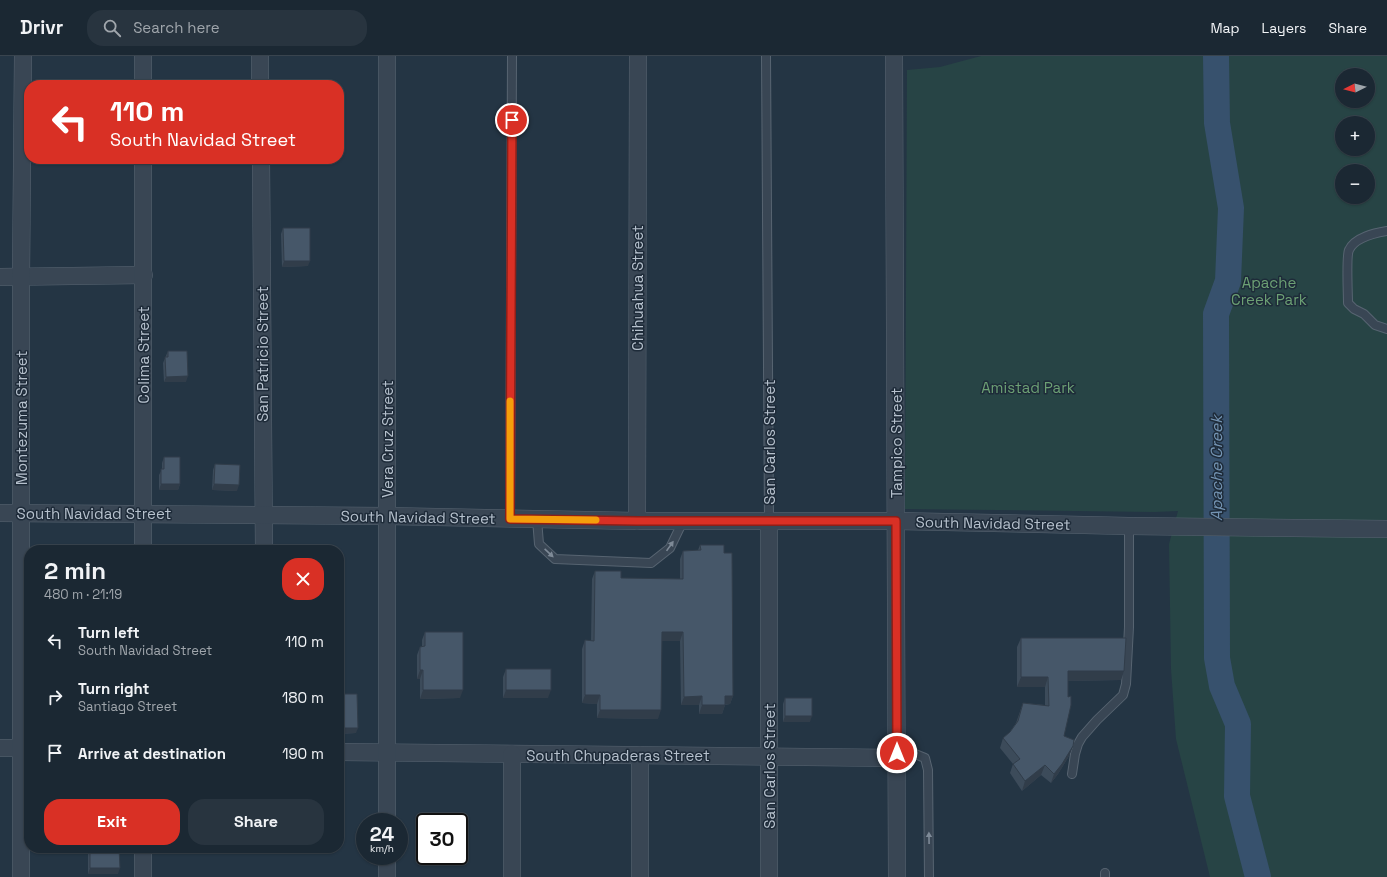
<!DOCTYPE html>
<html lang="en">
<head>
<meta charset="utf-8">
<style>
  :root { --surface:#1b2833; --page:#28343f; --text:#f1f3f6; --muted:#a0a6ac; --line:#39444e; --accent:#d93025 }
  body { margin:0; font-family:"Space Grotesk",sans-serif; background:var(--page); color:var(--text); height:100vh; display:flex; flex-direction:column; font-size:15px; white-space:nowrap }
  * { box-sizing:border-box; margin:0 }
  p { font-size:13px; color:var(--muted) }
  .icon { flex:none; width:22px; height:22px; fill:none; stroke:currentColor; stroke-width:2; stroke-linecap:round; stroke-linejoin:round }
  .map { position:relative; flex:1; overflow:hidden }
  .sheet { position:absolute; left:24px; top:489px; width:320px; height:308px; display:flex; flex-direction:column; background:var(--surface); border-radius:16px; box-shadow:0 1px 3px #0004,0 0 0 1px var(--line) }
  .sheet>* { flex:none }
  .banner { position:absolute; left:24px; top:24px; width:320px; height:84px; border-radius:16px; box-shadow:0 1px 3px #0004,0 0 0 1px var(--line); background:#d93025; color:#fff; overflow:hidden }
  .needle { width:26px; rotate:264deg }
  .controls { position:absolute; left:1335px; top:12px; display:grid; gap:8px }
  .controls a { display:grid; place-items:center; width:40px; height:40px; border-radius:50%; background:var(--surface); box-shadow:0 1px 3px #0004,0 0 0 1px var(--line); font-size:20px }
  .speed { position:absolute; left:356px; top:757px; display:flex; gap:8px; font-size:20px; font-weight:700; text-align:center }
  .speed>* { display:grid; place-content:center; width:52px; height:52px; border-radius:50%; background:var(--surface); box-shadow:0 1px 3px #0004,0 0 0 1px var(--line); line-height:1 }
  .speed small { font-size:10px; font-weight:400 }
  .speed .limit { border:2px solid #111; border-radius:6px; background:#fff; color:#111 }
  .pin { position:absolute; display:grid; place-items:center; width:34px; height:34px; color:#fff; margin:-17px; border:2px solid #fff; border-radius:50%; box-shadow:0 1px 4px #0007 }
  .me { position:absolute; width:44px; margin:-22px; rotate:0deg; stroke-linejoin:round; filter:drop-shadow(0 0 3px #0008) }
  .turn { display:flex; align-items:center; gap:14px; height:84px; padding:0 20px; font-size:18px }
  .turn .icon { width:52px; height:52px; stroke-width:2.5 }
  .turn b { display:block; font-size:28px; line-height:34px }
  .round { display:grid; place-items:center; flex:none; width:42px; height:42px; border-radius:16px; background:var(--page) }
  .headline { display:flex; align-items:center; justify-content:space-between; height:68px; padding:0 20px }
  h1 { font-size:24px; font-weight:800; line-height:30px }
  .primary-button { display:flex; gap:8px; margin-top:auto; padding:8px 20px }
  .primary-button a { flex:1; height:46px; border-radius:16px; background:var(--accent); color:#fff; font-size:16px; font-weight:800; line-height:46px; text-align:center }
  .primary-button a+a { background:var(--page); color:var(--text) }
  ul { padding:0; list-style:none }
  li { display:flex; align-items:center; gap:12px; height:56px; padding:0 20px }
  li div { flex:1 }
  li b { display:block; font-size:15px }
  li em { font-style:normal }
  header { display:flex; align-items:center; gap:24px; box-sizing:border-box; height:56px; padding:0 20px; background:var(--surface); border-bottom:1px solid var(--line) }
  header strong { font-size:19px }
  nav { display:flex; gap:22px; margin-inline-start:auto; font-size:14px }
  .search { width:280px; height:36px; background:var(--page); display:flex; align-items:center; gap:10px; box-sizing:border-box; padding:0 14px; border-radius:16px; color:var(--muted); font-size:15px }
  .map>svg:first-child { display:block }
  .green { fill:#274445; fill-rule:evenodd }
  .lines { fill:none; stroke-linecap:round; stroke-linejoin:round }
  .river { stroke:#37516d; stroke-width:26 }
  .service-casing { stroke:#576471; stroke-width:10 }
  .minor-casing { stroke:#576471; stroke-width:18 }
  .service { stroke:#394654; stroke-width:8 }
  .minor { stroke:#394654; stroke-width:17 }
  .wall { fill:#3c4b5a }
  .shaded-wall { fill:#313d4a }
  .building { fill:#465769; stroke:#313d4a }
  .oneway { fill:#7e8a97 }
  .route-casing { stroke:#8d1f18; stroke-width:10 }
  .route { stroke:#d93025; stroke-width:7 }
  .slow { stroke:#f59e0b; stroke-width:7 }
  .labels { text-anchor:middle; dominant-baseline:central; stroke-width:3; stroke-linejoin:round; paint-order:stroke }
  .park-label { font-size:15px; fill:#6ca074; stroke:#1e2b39 }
  .street-label { font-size:15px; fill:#b6c1cd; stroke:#1e2b39 }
  .water-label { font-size:16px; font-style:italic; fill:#7494b3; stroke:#1e2b39 }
</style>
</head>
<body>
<header>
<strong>Drivr</strong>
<div class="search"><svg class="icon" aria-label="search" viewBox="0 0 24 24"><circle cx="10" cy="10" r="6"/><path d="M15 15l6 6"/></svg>Search here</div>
<nav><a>Map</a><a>Layers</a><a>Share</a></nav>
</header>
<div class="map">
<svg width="1387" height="821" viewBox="0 0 1387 821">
  <rect width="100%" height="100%" fill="#243544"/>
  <path class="green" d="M981,0H1387V821H1210L1176,683L1171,613L1169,488L1178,455L1154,456L905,453L907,14L940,11ZM1342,19H1368V45H1342ZM1342,67H1368V93H1342ZM1342,115H1368V141H1342Z"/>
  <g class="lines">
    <path class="river" d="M1216,0L1217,67L1231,152L1228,225L1216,258L1217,602L1222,630L1238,668L1237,740L1258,821"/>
    <g class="service-casing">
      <g id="service">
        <path d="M766,0L769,465"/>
        <path d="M1387,175C1375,177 1355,181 1349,194C1346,200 1348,237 1348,247L1354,253L1364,258L1375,269L1387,273"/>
        <path d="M510,463L512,0"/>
        <path d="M537,463L539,488L555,503L651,507L670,492L683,465"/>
        <path d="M897,697L910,696L925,702L928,714L929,821"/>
        <path d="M1072,718L1075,698L1078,688L1082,681L1097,664L1123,639L1126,628L1129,571V470"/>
        <path d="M1105,817V821"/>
      </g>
    </g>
    <g class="minor-casing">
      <g id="minor">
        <path d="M143,0V29"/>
        <path d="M260,0V29"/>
        <path d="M894,0L897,821"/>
        <path d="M261,103L264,494"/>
        <path d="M0,221L144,219"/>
        <path d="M0,457L387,460L637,465H896L1129,470L1387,473"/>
        <path d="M637,465L638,0"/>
        <path d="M143,494V103"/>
        <path d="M0,692H29"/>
        <path d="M339,696L897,702"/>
        <path d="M512,698V821"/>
        <path d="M640,699V821"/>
        <path d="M387,766V0"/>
        <path d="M21,821V221L23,0"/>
        <path d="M143,821V792"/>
        <path d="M387,821V800"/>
        <path d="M769,821V465"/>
      </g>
    </g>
    <use href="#service" class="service"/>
    <use href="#minor" class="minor"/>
  </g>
  <g class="wall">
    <path d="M283,172L308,210L282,211L281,178Z"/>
    <path d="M168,295L186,326H164L163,307Z"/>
    <path d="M164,401L180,428L178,434H159V419L162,413V407Z"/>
    <path d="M215,408L237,435L212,434L213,414Z"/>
    <path d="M700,489L724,497L733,640L730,648L725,649L722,658H699V649H681L680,585H661L658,663L597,662V648L582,647V593L585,584L591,585L592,523L595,515L621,522L680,523V503L683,495L698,494Z"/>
    <path d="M425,576L460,642L420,643V623H417V599L420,591H422V584Z"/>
    <path d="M1021,582L1124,615L1121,624L1068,625L1064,680L1073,690L1069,700L1058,718L1051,727L1041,719L1022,735L1010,717L1013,708L1000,692L1003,682L1010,676L1016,667L1023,647L1045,649V631H1017V591Z"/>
    <path d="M506,613L548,642H503V621Z"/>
    <path d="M340,638L356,677L339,678V640Z"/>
    <path d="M785,642L810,666H783V648Z"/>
    <path d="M88,792H119L118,818H88Z"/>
  </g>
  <g class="shaded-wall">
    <path d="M284,205H310L308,210L282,211Z"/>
    <path d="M188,320L186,326H164L166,321Z"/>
    <path d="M161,428H180L178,434H159Z"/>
    <path d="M214,428L239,429L237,435L212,434Z"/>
    <path d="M662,576H683L680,585H658Z"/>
    <path d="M420,614H423L420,623H417Z"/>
    <path d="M1068,615H1124L1121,624L1064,625Z"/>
    <path d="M1021,621H1048L1045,631H1017Z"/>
    <path d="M423,634H463L460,642L420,643Z"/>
    <path d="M506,634H551L548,642H503Z"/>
    <path d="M585,639H600L597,648L582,647Z"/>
    <path d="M702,640L699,649H681L684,641Z"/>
    <path d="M725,640H733L730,648L722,649Z"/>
    <path d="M702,649H725L722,658H699Z"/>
    <path d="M600,654H661L658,663L597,662Z"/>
    <path d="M785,660H812L810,666H783Z"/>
    <path d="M340,672H358L356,677L339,678Z"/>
    <path d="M1073,690L1069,700L1058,718L1051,727L1054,718Z"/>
    <path d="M1045,709L1041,719L1022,735L1025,725Z"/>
    <path d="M90,812H120L118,818H88Z"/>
  </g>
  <g class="building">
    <path d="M283,172H310V205H284Z"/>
    <path d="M168,295H187L188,320L166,321L165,301H168Z"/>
    <path d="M164,401H180V428H161V413H164Z"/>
    <path d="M215,408L240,409L239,429L214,428Z"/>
    <path d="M700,489H724V497H732L733,640H725V649H702V640L684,641L683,576H662L661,654H600V639H585V584L594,585L595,515H621V522L683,523V495L701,494Z"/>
    <path d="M425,576H463V634H423V614H420V591L425,590Z"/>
    <path d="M1021,582H1126L1124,615H1068V641L1071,640V649L1064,680L1074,684L1073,690L1062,708L1054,718L1045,709L1025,725L1013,708L1020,703L1003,682L1010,676L1018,665L1023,647L1049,650L1048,621H1021Z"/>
    <rect x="506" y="613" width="45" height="21"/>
    <path d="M340,638H357L358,672H340Z"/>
    <rect x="785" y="642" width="27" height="18"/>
    <path d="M90,792H119L120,812H90Z"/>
  </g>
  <defs><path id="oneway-solid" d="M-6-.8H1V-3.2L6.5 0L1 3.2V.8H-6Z"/></defs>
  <g class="oneway">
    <use href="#oneway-solid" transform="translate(670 490) rotate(-55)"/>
    <use href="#oneway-solid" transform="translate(549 497) rotate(43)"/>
    <use href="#oneway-solid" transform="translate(929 782) rotate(-91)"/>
  </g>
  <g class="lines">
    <g class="route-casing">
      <path id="route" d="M512,64L510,463L637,465H896L897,697"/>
    </g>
    <use href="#route" class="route"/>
    <path class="slow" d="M510,345V463L596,464"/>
  </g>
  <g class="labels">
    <g class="park-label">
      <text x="1269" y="226">Apache<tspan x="1269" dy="17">Creek Park</tspan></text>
      <text x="1028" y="331">Amistad Park</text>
    </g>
    <g class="street-label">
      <text transform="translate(637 232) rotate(-90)">Chihuahua Street</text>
      <text transform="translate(262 298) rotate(-90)">San Patricio Street</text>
      <text transform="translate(143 299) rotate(-90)">Colima Street</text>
      <text transform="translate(21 362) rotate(-90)">Montezuma Street</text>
      <text transform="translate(387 383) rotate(-90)">Vera Cruz Street</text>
      <text transform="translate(769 386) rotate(-90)">San Carlos Street</text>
      <text transform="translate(896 387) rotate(-90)">Tampico Street</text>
      <text x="94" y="457">South Navidad Street</text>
      <text transform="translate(418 461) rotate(1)">South Navidad Street</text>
      <text transform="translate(993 467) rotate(1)">South Navidad Street</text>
      <text x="618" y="699">South Chupaderas Street</text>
      <text transform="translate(769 710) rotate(-90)">San Carlos Street</text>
    </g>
    <g class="water-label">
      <text transform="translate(1216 412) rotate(-90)">Apache Creek</text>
    </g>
  </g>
</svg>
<div class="controls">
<a><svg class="needle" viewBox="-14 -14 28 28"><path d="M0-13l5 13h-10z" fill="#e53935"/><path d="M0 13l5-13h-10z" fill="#a0a6ac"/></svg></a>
<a>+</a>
<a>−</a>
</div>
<div class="speed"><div>24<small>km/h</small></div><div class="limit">30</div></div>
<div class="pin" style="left:512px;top:64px;background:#d93025"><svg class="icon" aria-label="arrive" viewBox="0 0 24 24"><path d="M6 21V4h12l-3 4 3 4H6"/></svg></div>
<svg class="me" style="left:897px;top:697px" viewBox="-20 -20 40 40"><circle r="17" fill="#d93025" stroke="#fff" stroke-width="3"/><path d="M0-11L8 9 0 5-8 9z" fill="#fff"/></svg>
<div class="banner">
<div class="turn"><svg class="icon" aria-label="left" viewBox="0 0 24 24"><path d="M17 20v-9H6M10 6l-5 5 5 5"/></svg><div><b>110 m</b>South Navidad Street</div></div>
</div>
<section class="sheet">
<div class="headline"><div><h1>2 min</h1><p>480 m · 21:19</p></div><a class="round" style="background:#d93025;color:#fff"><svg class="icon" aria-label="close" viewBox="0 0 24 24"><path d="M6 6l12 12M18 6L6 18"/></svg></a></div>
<ul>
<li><svg class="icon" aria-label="left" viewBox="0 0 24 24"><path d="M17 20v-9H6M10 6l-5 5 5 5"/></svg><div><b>Turn left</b><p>South Navidad Street</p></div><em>110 m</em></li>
<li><svg class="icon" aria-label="right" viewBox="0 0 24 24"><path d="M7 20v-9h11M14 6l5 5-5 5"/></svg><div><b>Turn right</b><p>Santiago Street</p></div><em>180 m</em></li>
<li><svg class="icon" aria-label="arrive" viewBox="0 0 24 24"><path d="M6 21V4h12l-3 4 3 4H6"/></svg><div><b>Arrive at destination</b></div><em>190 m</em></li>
</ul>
<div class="primary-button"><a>Exit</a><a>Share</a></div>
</section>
</div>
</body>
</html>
